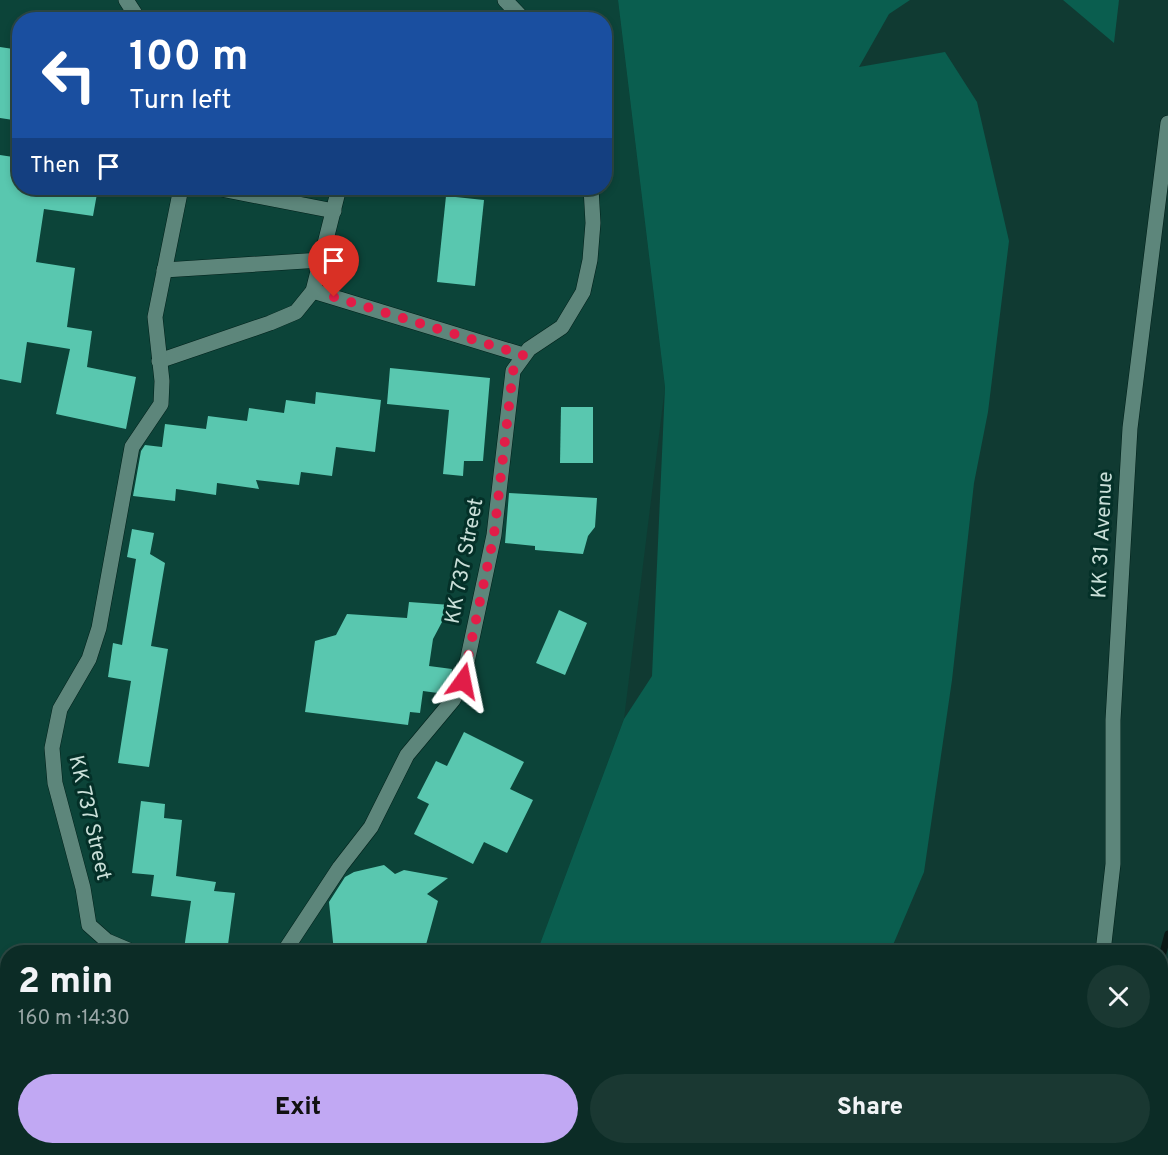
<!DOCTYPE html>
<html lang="en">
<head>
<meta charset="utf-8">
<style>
  :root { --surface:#0c2c26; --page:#1a3832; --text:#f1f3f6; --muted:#9aa7a7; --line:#2c4843; --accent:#c1a8f3 }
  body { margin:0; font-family:Overpass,sans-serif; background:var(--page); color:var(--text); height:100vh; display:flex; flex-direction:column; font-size:22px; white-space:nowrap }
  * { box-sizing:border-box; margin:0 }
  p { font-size:20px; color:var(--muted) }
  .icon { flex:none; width:33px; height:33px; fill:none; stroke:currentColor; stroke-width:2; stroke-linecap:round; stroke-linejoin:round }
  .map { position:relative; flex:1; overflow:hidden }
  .panel { position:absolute; left:0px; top:945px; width:1168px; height:210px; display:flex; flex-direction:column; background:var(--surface); border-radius:24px 24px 0 0; box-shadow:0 3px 9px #0003,0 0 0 2px var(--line) }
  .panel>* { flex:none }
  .top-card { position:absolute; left:12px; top:12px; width:600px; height:183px; border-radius:24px; box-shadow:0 3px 9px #0003,0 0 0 2px var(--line); background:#1a4fa0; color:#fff; overflow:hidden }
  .pin { position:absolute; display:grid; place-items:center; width:51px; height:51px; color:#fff; margin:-62px -26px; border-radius:50% 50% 50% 0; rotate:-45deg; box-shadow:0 0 6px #0007 }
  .pin .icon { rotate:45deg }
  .me { position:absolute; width:66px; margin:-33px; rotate:12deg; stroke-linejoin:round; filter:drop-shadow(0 0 4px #0008) }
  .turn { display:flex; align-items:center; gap:21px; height:126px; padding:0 18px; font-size:27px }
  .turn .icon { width:78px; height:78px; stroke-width:2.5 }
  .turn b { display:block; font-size:42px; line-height:51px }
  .then { display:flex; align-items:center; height:57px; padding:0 18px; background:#0003; gap:12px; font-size:22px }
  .round { display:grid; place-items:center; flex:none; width:63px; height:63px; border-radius:32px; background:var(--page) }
  .headline { display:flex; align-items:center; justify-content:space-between; height:102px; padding:0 18px }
  h1 { font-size:36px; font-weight:800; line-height:45px }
  .button { display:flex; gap:12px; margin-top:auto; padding:12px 18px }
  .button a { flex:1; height:69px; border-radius:36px; background:var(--accent); color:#111; font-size:24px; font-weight:800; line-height:69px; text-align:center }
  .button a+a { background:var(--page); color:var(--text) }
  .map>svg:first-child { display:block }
  .built { fill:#0c4439; fill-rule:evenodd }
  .green { fill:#0a5e4f }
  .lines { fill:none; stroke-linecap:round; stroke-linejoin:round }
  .stream { stroke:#0b1916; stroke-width:7 }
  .building { fill:#59c7af }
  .minor-casing { stroke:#01201a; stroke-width:16 }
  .minor { stroke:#5d867b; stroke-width:15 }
  .route { stroke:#e11d48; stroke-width:10; stroke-dasharray:0 18 }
  .labels { text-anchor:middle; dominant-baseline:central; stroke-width:6; stroke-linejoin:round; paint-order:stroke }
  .street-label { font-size:21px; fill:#c9dfd8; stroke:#043028 }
</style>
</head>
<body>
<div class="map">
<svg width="1168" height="1155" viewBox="0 0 1168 1155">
  <rect width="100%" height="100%" fill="#103a32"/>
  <path class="built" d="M0,0H618L665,387L624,719L537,952H8V1148H465L462,1155H0ZM20,20H604V188H20Z"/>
  <g class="green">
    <path d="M618,0H910L889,14L859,67L945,52L977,102L1009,241L988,412L974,483L952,680L924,872L890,952H537L624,719L652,676L665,387Z"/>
    <path d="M1063,0H1119L1114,43Z"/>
    <path d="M35,1148H327L343,1155H31Z"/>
    <path d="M464,1148H730L724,1155H461Z"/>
  </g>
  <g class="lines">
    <g class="stream">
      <path d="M1161,960L1168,934"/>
      <path d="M1109,1155L1111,1148"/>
    </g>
  </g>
  <g class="building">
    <path d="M0,47L20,50V121L0,118Z"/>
    <path d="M0,155L20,158V188H98L93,216L44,209L36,262L75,268L67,327L92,331L87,367L136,377L126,429L56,414L70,349L27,342L21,383L0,379Z"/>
    <path d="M446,196L484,200L475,286L437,282Z"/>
    <path d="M390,368L490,378L483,461H464L463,476L443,474L449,410L387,404Z"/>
    <path d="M316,392L381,400L375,452L336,447L332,476L301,472L299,485L256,480L259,489L217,483L216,495L176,489L175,501L133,496L141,451L145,445L162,447L165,424L206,429L208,416L247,421L249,408L284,413L286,400L315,404Z"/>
    <path d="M561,407H593V463H560Z"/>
    <path d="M509,493L597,498L595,527L588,536L583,554L535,550V546L505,543Z"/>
    <path d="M132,529L154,533L150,554L165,563L151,646L168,649L149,767L118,763L131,681L108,677L113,643L122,645L136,559L127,557Z"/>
    <path d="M409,602L451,605L433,639L429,666L452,669L450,685L445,694L423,691L420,713L410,712L408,725L305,712L315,641L336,635L347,614L407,618Z"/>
    <path d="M559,610L587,623L565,675L536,663Z"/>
    <path d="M464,732L524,762L510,789L533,800L507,853L484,842L473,864L414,834L429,804L417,798L436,761L447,766Z"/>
    <path d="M141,801L165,804L164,818L182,820L176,876L216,882L214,891L235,893L227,952L184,949L191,901L151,896L154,875L132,873Z"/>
    <path d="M384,865L395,874L404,870L448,878L427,894L438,901L424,952H334L329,902L345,877L354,872Z"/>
  </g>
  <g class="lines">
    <g class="minor-casing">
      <g id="minor">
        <path d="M126,0L139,20"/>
        <path d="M505,0L524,20"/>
        <path d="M216,188L334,211"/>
        <path d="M164,270L321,260"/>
        <path d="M313,291L523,355"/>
        <path d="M159,361L270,323L296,312L313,291L339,188"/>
        <path d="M133,952L107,941L89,925L83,888L55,783L52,748L60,709L89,659L99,628L132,447L161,404L162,381L155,317L181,188"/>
        <path d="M284,952L340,867L371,827L407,755L453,700L463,681L494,535L513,371L529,349L562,327L583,292L590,260L593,223L591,188"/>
        <path d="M1103,952L1113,864V720L1130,428L1168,123"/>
        <path d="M1034,1155L1037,1148"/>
      </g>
    </g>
    <use href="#minor" class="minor"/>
  </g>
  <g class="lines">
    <path class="route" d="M334,297L523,355L513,371L494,535L463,681"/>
  </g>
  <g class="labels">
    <g class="street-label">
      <text transform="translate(1103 535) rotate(-87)">KK 31 Avenue</text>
      <text transform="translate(465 561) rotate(-79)">KK 737 Street</text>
      <text transform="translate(89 818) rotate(77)">KK 737 Street</text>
    </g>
  </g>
</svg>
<div class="pin" style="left:334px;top:297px;background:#d93025"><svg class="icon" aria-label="arrive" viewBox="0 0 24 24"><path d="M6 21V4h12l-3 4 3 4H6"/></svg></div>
<svg class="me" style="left:463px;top:681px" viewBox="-20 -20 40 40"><path d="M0-17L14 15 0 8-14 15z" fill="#e11d48" stroke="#fff" stroke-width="4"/></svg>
<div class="top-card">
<div class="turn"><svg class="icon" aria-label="left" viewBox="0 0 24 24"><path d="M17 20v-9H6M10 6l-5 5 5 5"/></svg><div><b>100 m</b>Turn left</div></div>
<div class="then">Then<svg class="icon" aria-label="arrive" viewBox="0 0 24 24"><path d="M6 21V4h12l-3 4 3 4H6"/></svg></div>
</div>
<section class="panel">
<div class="headline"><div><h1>2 min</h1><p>160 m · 14:30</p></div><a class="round"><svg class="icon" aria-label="close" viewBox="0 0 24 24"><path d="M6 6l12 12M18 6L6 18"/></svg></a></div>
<div class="button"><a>Exit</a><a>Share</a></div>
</section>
</div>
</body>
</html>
